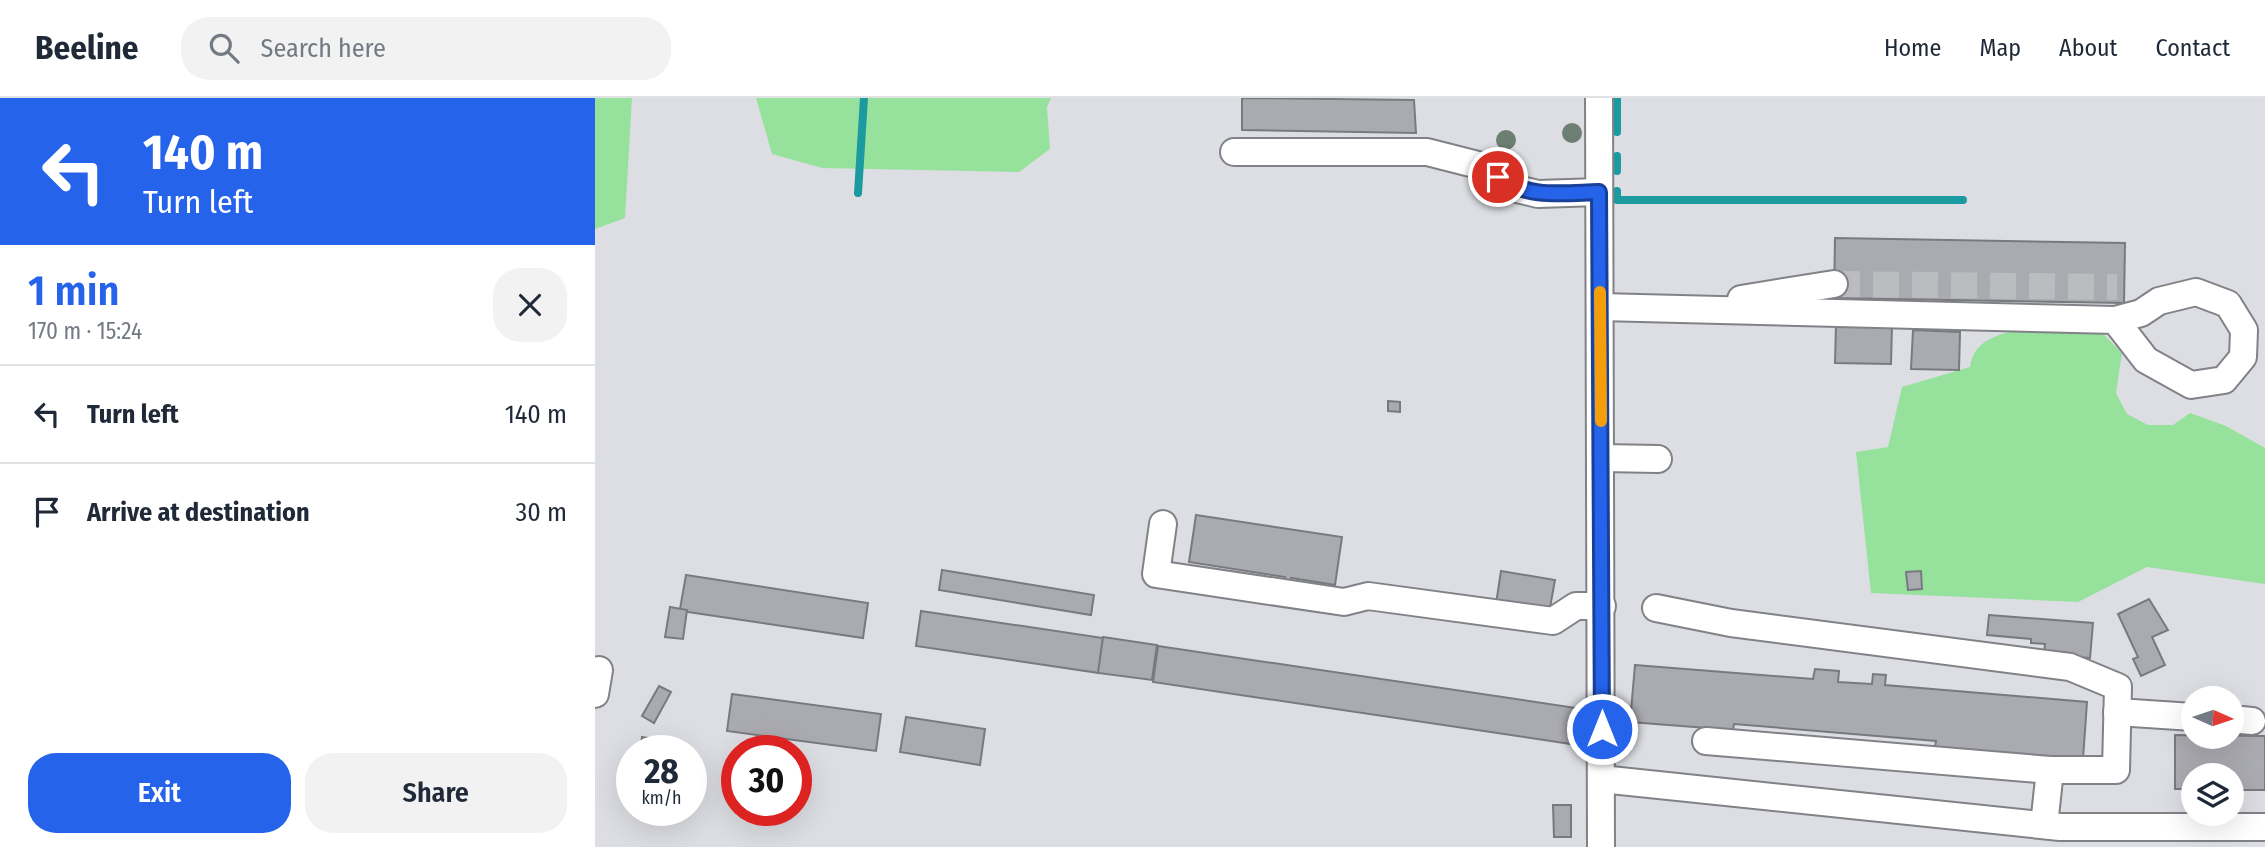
<!DOCTYPE html>
<html lang="en">
<head>
<meta charset="utf-8">
<style>
  :root { --surface:#fff; --page:#f2f2f3; --text:#1f2937; --muted:#747a83; --line:#e0e1e3; --accent:#2563eb }
  body { margin:0; font-family:"Fira Sans Condensed",sans-serif; background:var(--page); color:var(--text); height:100vh; display:flex; flex-direction:column; font-size:26px; white-space:nowrap }
  * { box-sizing:border-box; margin:0 }
  p { font-size:23px; color:var(--muted) }
  .icon { flex:none; width:38px; height:38px; fill:none; stroke:currentColor; stroke-width:2; stroke-linecap:round; stroke-linejoin:round }
  .map { position:relative; flex:1; overflow:hidden }
  .drawer { display:flex; flex-direction:column; background:var(--surface); width:595px }
  .drawer>* { flex:none }
  .guide { background:#2563eb; color:#fff; overflow:hidden }
  .needle { width:46px; rotate:93deg }
  .fabs { position:absolute; left:1586px; top:588px; display:grid; gap:14px }
  .fabs a { display:grid; place-items:center; width:63px; height:63px; border-radius:50%; background:var(--surface); box-shadow:0 7px 28px #0002; font-size:35px }
  .speed { position:absolute; left:21px; top:637px; display:flex; gap:14px; font-size:35px; font-weight:700; text-align:center }
  .speed>* { display:grid; place-content:center; width:91px; height:91px; border-radius:50%; background:var(--surface); box-shadow:0 7px 28px #0002; line-height:1 }
  .speed small { font-size:18px; font-weight:400 }
  .speed .limit { border:10px solid #d22; background:#fff; color:#111 }
  .pin { position:absolute; display:grid; place-items:center; width:60px; height:60px; color:#fff; margin:-30px; border:4px solid #fff; border-radius:50%; box-shadow:0 2px 7px #0007 }
  .me { position:absolute; width:77px; margin:-38px; rotate:0deg; stroke-linejoin:round; filter:drop-shadow(0 0 5px #0008) }
  .turn { display:flex; align-items:center; gap:24px; height:147px; padding:0 28px; font-size:32px }
  .turn .icon { width:91px; height:91px; stroke-width:2.5 }
  .turn b { display:block; font-size:49px; line-height:60px }
  .round { display:grid; place-items:center; flex:none; width:74px; height:74px; border-radius:28px; background:var(--page) }
  .headline { display:flex; align-items:center; justify-content:space-between; height:119px; padding:0 28px }
  h1 { font-size:42px; font-weight:600; line-height:52px; color:var(--accent) }
  .action { display:flex; gap:14px; margin-top:auto; padding:14px 28px }
  .action a { flex:1; height:80px; border-radius:28px; background:var(--accent); color:#fff; font-size:28px; font-weight:600; line-height:80px; text-align:center }
  .action a+a { background:var(--page); color:var(--text) }
  ul { padding:0; list-style:none }
  li { display:flex; align-items:center; gap:21px; height:98px; padding:0 28px; border-top:2px solid var(--line) }
  li div { flex:1 }
  li b { display:block; font-size:26px }
  li em { font-style:normal }
  header { display:flex; align-items:center; gap:42px; box-sizing:border-box; height:98px; padding:0 35px; background:var(--surface); border-bottom:2px solid var(--line) }
  header strong { font-size:33px }
  nav { display:flex; gap:38px; margin-inline-start:auto; font-size:24px }
  .search { width:490px; height:63px; background:var(--page); display:flex; align-items:center; gap:18px; box-sizing:border-box; padding:0 24px; border-radius:28px; color:var(--muted); font-size:26px }
  main { display:flex; flex:1; min-height:0 }
  .map>svg:first-child { display:block }
  .green { fill:#96e29d }
  .lines { fill:none; stroke-linecap:round; stroke-linejoin:round }
  .stream { stroke:#1b9aa0; stroke-width:8 }
  .building { fill:#aaabb0; stroke:#797a7e; stroke-width:2 }
  .minor-tunnel { stroke:#bbbcc0; stroke-width:26; stroke-dasharray:26 13; stroke-linecap:butt }
  .minor-casing { stroke:#818287; stroke-width:30 }
  .minor { stroke:#fff; stroke-width:26 }
  .tree { fill:#6d7f72 }
  .route-casing { stroke:#184099; stroke-width:18 }
  .route { stroke:#2563eb; stroke-width:12 }
  .slow { stroke:#f59e0b; stroke-width:12 }
</style>
</head>
<body>
<header>
<strong>Beeline</strong>
<div class="search"><svg class="icon" aria-label="search" viewBox="0 0 24 24"><circle cx="10" cy="10" r="6"/><path d="M15 15l6 6"/></svg>Search here</div>
<nav><a>Home</a><a>Map</a><a>About</a><a>Contact</a></nav>
</header>
<main>
<section class="drawer">
<div class="guide">
<div class="turn"><svg class="icon" aria-label="left" viewBox="0 0 24 24"><path d="M17 20v-9H6M10 6l-5 5 5 5"/></svg><div><b>140 m</b>Turn left</div></div>
</div>
<div class="headline"><div><h1>1 min</h1><p>170 m · 15:24</p></div><a class="round"><svg class="icon" aria-label="close" viewBox="0 0 24 24"><path d="M6 6l12 12M18 6L6 18"/></svg></a></div>
<ul>
<li><svg class="icon" aria-label="left" viewBox="0 0 24 24"><path d="M17 20v-9H6M10 6l-5 5 5 5"/></svg><div><b>Turn left</b></div><em>140 m</em></li>
<li><svg class="icon" aria-label="arrive" viewBox="0 0 24 24"><path d="M6 21V4h12l-3 4 3 4H6"/></svg><div><b>Arrive at destination</b></div><em>30 m</em></li>
</ul>
<div class="action"><a>Exit</a><a>Share</a></div>
</section>
<div class="map">
<svg width="1670" height="749" viewBox="0 0 1670 749">
  <rect width="100%" height="100%" fill="#dddee3"/>
  <g class="green">
    <path d="M0,0H37L30,120L0,131Z"/>
    <path d="M161,0H456L452,9L455,51L424,74L227,70L177,56Z"/>
    <path d="M1433,229L1506,234L1527,255L1521,295L1532,316L1553,327H1578L1595,315L1631,328L1670,350V486L1552,469L1483,504L1276,495L1261,354L1293,349L1307,289L1375,269C1379,239 1408,236 1433,229Z"/>
  </g>
  <g class="lines">
    <g class="stream">
      <path d="M1022,0V34"/>
      <path d="M1022,73V58"/>
      <path d="M1022,93V102H1368"/>
      <path d="M263,95L269,0"/>
    </g>
  </g>
  <g class="building">
    <path d="M647,0L819,2L821,35L647,32Z"/>
    <path d="M1240,140L1530,145L1529,205L1239,200Z"/>
    <path d="M1241,226L1297,228L1296,266L1240,265Z"/>
    <path d="M1318,232L1365,234L1364,272L1316,271Z"/>
    <path d="M793,303L805,304V314L793,313Z"/>
    <path d="M601,417L747,439L740,487L696,480L695,484L689,483L690,479L594,464Z"/>
    <path d="M347,472L499,497L496,517L344,492Z"/>
    <path d="M906,473L960,482L954,515L901,506Z"/>
    <path d="M1326,473L1327,491L1313,492L1311,474Z"/>
    <path d="M91,477L273,505L268,540L93,514L85,511Z"/>
    <path d="M1554,501L1573,532L1557,539L1570,567L1546,578L1538,561L1543,559L1523,516Z"/>
    <path d="M75,509L92,512L88,541L70,539Z"/>
    <path d="M326,513L508,540L504,575L321,548Z"/>
    <path d="M1394,517L1498,525L1495,560L1449,557L1450,546L1436,545V541L1392,537Z"/>
    <path d="M508,539L562,547L557,582L503,575Z"/>
    <path d="M563,548L981,610L976,646L558,584Z"/>
    <path d="M1040,567L1218,581L1220,571L1244,573L1243,584L1277,586L1278,576L1291,577L1290,587L1492,604L1488,661L1340,649L1341,643L1139,626L1138,632L1035,624Z"/>
    <path d="M64,588L76,594L59,625L47,618Z"/>
    <path d="M137,596L286,616L281,653L132,633Z"/>
    <path d="M311,619L390,631L385,667L305,654Z"/>
    <path d="M1580,637L1670,638V692H1636V677H1598V691H1580Z"/>
    <path d="M47,639L85,645L84,653H45Z"/>
    <path d="M958,707H976V739H959Z"/>
  </g>
  <g class="lines">
    <path class="minor-tunnel" d="M1239,186L1522,189"/>
    <g class="minor-casing">
      <g id="minor">
        <path d="M1004,0L1006,749"/>
        <path d="M639,54H832L887,68L918,90L943,96L1004,94"/>
        <path d="M1146,201L1239,186"/>
        <path d="M1005,209L1520,222L1551,262L1596,287L1629,282L1648,259L1649,232L1633,206L1601,194L1564,203L1546,215L1520,222"/>
        <path d="M1007,360L1063,361"/>
        <path d="M568,426L561,476L749,504L773,498L958,523L981,508H1007"/>
        <path d="M1061,510L1136,525L1475,569L1523,589L1521,672H1455L1449,727"/>
        <path d="M0,596L4,572"/>
        <path d="M1522,614L1598,619"/>
        <path d="M1636,621L1657,623"/>
        <path d="M1111,643L1455,672"/>
        <path d="M1006,681L1465,729H1670"/>
      </g>
    </g>
    <use href="#minor" class="minor"/>
  </g>
  <g class="tree">
    <circle cx="977" cy="35" r="10"/>
    <circle cx="911" cy="42" r="10"/>
    <circle cx="906" cy="61" r="10"/>
  </g>
  <g class="lines">
    <g class="route-casing">
      <path id="route" d="M903,79C933,101 968,95 1004,94L1007,631"/>
    </g>
    <use href="#route" class="route"/>
    <path class="slow" d="M1005,194L1006,323"/>
  </g>
</svg>
<div class="fabs">
<a><svg class="needle" viewBox="-14 -14 28 28"><path d="M0-13l5 13h-10z" fill="#e53935"/><path d="M0 13l5-13h-10z" fill="#747a83"/></svg></a>
<a><svg class="icon" aria-label="layers" viewBox="0 0 24 24"><path d="M12 4l9 5-9 5-9-5zM3 14l9 5 9-5"/></svg></a>
</div>
<div class="speed"><div>28<small>km/h</small></div><div class="limit">30</div></div>
<div class="pin" style="left:903px;top:79px;background:#d93025"><svg class="icon" aria-label="arrive" viewBox="0 0 24 24"><path d="M6 21V4h12l-3 4 3 4H6"/></svg></div>
<svg class="me" style="left:1007px;top:631px" viewBox="-20 -20 40 40"><circle r="17" fill="#2563eb" stroke="#fff" stroke-width="3"/><path d="M0-11L8 9 0 5-8 9z" fill="#fff"/></svg>
</div>
</main>
</body>
</html>
